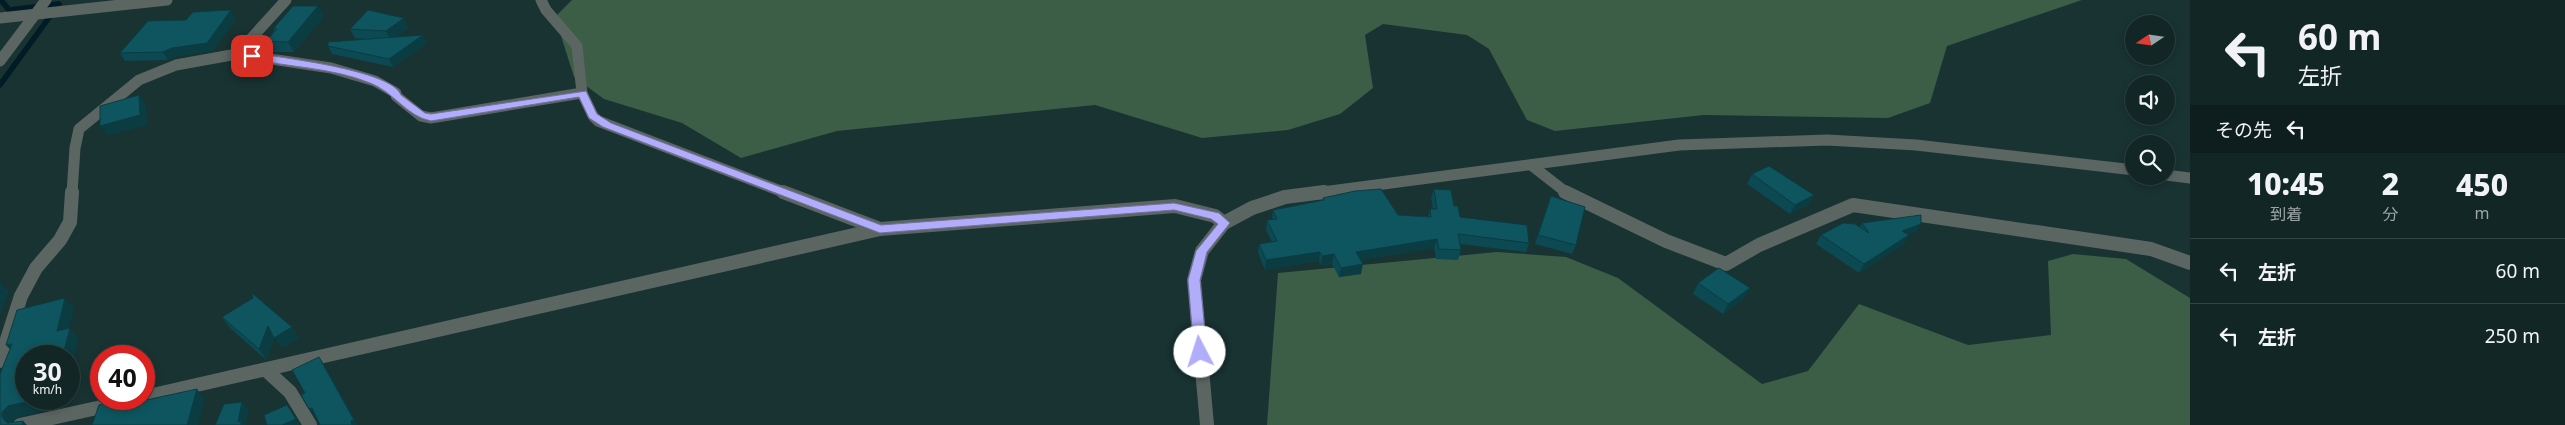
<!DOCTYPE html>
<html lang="ja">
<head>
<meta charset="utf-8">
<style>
  :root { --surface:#122626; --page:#1f3232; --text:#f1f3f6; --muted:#9ca5a7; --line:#314343 }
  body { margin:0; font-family:"Noto Sans","Noto Sans JP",sans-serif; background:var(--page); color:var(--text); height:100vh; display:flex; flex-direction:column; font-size:19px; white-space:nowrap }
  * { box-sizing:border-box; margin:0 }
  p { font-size:16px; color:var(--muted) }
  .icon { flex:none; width:28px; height:28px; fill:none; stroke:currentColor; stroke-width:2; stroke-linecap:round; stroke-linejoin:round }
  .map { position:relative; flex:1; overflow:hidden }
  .panel { display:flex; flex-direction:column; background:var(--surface); width:375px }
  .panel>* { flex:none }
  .guide { background:#122626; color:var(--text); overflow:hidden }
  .needle { width:32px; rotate:257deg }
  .tools { position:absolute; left:2125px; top:15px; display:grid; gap:10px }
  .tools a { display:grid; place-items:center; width:50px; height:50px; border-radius:50%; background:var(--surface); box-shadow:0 2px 8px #0003,0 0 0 1px var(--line); font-size:25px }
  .speed { position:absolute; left:15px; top:345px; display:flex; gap:10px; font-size:25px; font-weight:700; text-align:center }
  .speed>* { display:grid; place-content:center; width:65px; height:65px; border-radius:50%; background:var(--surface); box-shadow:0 2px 8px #0003,0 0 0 1px var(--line); line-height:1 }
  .speed small { font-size:12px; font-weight:400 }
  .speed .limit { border:8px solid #d22; background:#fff; color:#111 }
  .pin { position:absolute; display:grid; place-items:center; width:42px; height:42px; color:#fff; margin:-21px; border-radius:10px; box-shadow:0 2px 8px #0006 }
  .me { position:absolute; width:55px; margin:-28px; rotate:355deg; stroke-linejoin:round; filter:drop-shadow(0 0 4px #0008) }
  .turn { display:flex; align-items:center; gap:18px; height:105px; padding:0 25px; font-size:22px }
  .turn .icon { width:65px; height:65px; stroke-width:2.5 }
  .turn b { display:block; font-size:35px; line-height:42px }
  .then { display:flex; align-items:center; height:48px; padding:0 25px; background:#0003; gap:10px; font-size:19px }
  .eta { display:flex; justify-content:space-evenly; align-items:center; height:85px; text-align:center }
  .eta b { font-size:30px; font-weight:800; line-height:35px }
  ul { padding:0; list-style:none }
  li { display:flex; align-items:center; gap:15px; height:65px; padding:0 25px; border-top:1px solid var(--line) }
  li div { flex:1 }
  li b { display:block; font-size:19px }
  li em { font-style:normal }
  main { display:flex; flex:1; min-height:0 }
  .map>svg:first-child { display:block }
  .green { fill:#3c5d46 }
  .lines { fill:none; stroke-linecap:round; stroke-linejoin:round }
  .stream { stroke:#011b27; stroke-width:5.5 }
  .minor-far1 { stroke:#5b6662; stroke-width:11 }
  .minor { stroke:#5b6662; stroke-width:14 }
  .wall { fill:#0c4952 }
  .shaded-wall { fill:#0a3c42 }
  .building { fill:#0e555f; stroke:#0a3c42 }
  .route { fill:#b1adfa; stroke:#7370a2 }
</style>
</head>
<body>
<main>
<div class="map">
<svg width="2190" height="425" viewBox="0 0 2190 425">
  <rect width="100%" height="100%" fill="#183332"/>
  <g class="green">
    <path d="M572,0H2082L1947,46L1930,103L1888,118L1704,115L1555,131L1527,120L1489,49L1467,35L1383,24L1365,35L1373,88L1340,114L1288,130L1202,138L1095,105L837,131L741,158L682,123L604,99L574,77L555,17Z"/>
    <path d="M1497,252L1566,257L1618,278L1762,384L1808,371L1859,304L1968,345L2051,335L2048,261L2073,254L2126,259L2190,298V425H1267L1278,273Z"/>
  </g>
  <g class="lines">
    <path class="stream" d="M0,85L59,4L9,10L1,0"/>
    <g class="minor-far1">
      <path d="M541,0L546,10L577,46L582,93L593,116L598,121L786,193"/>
      <path d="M0,18L167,0"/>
      <path d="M237,54L286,0"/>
      <path d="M0,61L46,0"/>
      <path d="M1531,165L1567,193"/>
      <path d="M2166,175L2190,178"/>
      <path d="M72,193L75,148L79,129L139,80L176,65L237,54L331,68L375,81L396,93V96L421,116L431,118L582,93"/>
      <path d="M1315,193L1679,145L1827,140L1916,145L2134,170"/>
    </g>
    <g class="minor">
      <path d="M783,192L880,229"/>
      <path d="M1565,192L1666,241L1726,264L1759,245L1853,205L2151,249L2190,263"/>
      <path d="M0,361L21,296L36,268L60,240L70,222L72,192"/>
      <path d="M266,370L290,392L310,425"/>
      <path d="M144,397L880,229L1175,206L1215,216L1224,223"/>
      <path d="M20,425L115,404"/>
      <path d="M1207,425L1194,280L1202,251L1224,223L1252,208L1285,197L1324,192"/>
    </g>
  </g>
  <g class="wall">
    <path d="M318,6L324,16L294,52H271L266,41L274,31L273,29Z"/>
    <path d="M404,18L408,28L396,37L427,43L393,67L332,54L328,46L364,39L355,38L350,29Z"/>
    <path d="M236,19L212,51L177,56L168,60L125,61L120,53Z"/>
    <path d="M1752,174L1809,205L1790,214L1747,184Z"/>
    <path d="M1434,189L1454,206L1460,217L1529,243L1526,252L1460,244L1461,250L1458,260L1436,259L1434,248L1360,260L1361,274L1339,277L1332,264L1321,265L1319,261L1265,270L1258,253L1259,244L1272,242L1266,230L1267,220H1272L1273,210L1323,201V198L1398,215L1428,217L1430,209H1433L1431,198Z"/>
    <path d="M1551,196L1576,245L1572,254L1535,244Z"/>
    <path d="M1862,223L1916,232L1908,235L1904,244L1859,273L1816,244L1821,235L1860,227Z"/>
    <path d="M1698,283L1750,288L1744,298L1723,314L1693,294Z"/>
    <path d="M222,317L299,338L282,348L275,338L266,360L229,327Z"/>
  </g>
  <g class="shaded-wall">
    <path d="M318,6L324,16L294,52L288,42Z"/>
    <path d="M231,10L236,19L212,51L177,56L168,60L163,52Z"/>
    <path d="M404,18L408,28L391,41L386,31Z"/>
    <path d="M423,35L427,43L393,67L389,59Z"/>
    <path d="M139,95L146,105L147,125L108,136L100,126Z"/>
    <path d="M1814,195L1809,205L1790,214L1795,205Z"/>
    <path d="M1921,224L1916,232L1897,239L1902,231Z"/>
    <path d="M1909,235L1904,244L1859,273L1864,264Z"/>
    <path d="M1437,239L1434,248L1354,261L1356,252Z"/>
    <path d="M1320,252L1319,261L1265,270L1266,260Z"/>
    <path d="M1334,254L1332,264L1321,265L1322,256Z"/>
    <path d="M1363,264L1361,274L1339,277L1341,268Z"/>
    <path d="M0,282L9,292L0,315Z"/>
    <path d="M1750,288L1744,298L1723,314L1728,304Z"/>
    <path d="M65,298L74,308L66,342L57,331Z"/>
    <path d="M268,326L292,327L299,338L282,348L275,338L266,360L259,349Z"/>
    <path d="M70,328L79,338L73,361L69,362V356H47Z"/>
    <path d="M12,344L16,356L6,345Z"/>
    <path d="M319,357L325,366L358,425H352Z"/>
    <path d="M197,389L205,399L198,425H187Z"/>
    <path d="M31,399H45L40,412L18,417L12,422V425H9L2,417L0,403L8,406Z"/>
    <path d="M242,402L249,411L246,425H241L238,422Z"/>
    <path d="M287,405L291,411L300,425H282Z"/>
    <path d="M312,408L318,417L316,418L309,409Z"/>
    <path d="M23,421L27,425H22Z"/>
  </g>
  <g class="building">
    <path d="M293,6H318L288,42L266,41L277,29H273Z"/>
    <path d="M231,10L207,43L172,48L163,52L120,53L148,21L186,20L193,12Z"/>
    <path d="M368,10L404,18L386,31L350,29Z"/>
    <path d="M423,35L389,59L328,46V42Z"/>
    <path d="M139,95L140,115L100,126V106Z"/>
    <path d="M1769,166L1814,195L1795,205L1752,174Z"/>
    <path d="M1381,189L1398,215L1431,217L1430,209H1437L1434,189L1451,190L1454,206H1458L1460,217L1527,225L1529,243L1458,234L1461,250L1439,249L1437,239L1356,252L1363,264L1341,268L1334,254L1322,256L1320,252L1266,260L1259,244L1277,241L1267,220L1277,219L1273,210L1324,200L1323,198L1355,191Z"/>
    <path d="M1551,196L1585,207L1576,245L1538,235Z"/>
    <path d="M1921,215V224L1902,231L1909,235L1864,264L1821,235L1843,223L1855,224L1869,233L1862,223Z"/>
    <path d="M1719,268L1750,288L1728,304L1698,283Z"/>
    <path d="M252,293L292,327L274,338L268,326L259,349L222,317L253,298Z"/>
    <path d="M65,298L57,331L70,328L64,351L47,355V356H26V399H31L30,401L8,406L2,412V417L7,423L23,421L22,425H0V374L12,344L6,345L17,310Z"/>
    <path d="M319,357L354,420L351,421L352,425H320L312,408L309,409L301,395L305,393L292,370Z"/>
    <path d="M197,389L187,425H92L99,405L126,399H138L137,402Z"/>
    <path d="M242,402L238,422L241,421V425H215L224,404Z"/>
    <path d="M287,405L296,419L282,425H267L264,415Z"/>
  </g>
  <path class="route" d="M252,53C278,57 392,70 401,95L425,113L431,114L586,91L597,114L611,123L881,225L1174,203L1219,213L1230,223L1207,252L1200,280L1207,352L1200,357L1194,352L1188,280L1196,251L1218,224L1211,219L1174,210L880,233L603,127L589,118L579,97L431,121C406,116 394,92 370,83C331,67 289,68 249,58L247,56Z"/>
</svg>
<div class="tools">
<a><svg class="needle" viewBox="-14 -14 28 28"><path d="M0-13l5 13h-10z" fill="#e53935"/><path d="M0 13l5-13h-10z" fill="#9ca5a7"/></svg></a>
<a><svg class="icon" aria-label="sound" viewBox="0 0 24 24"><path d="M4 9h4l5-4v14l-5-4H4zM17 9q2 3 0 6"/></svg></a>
<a><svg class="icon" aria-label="search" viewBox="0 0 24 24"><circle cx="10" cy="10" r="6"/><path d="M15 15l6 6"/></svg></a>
</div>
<div class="speed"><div>30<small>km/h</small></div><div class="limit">40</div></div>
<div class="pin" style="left:252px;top:56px;background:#d93025"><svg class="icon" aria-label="arrive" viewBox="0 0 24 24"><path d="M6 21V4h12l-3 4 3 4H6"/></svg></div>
<svg class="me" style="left:1200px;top:352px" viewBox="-20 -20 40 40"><circle r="19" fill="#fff"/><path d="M0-13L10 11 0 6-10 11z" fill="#b1adfa"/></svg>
</div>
<section class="panel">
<div class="guide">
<div class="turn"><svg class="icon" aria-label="left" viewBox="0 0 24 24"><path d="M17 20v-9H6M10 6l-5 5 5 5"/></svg><div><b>60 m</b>左折</div></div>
<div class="then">その先<svg class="icon" aria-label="left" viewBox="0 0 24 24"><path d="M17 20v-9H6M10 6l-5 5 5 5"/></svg></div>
</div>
<div class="eta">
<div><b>10:45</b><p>到着</p></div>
<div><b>2</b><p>分</p></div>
<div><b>450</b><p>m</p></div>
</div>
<ul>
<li><svg class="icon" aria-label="left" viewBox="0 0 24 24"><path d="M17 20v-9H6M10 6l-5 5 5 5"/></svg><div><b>左折</b></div><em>60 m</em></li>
<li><svg class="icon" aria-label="left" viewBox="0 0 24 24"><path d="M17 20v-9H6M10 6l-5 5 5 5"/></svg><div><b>左折</b></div><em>250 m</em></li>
</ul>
</section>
</main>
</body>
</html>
